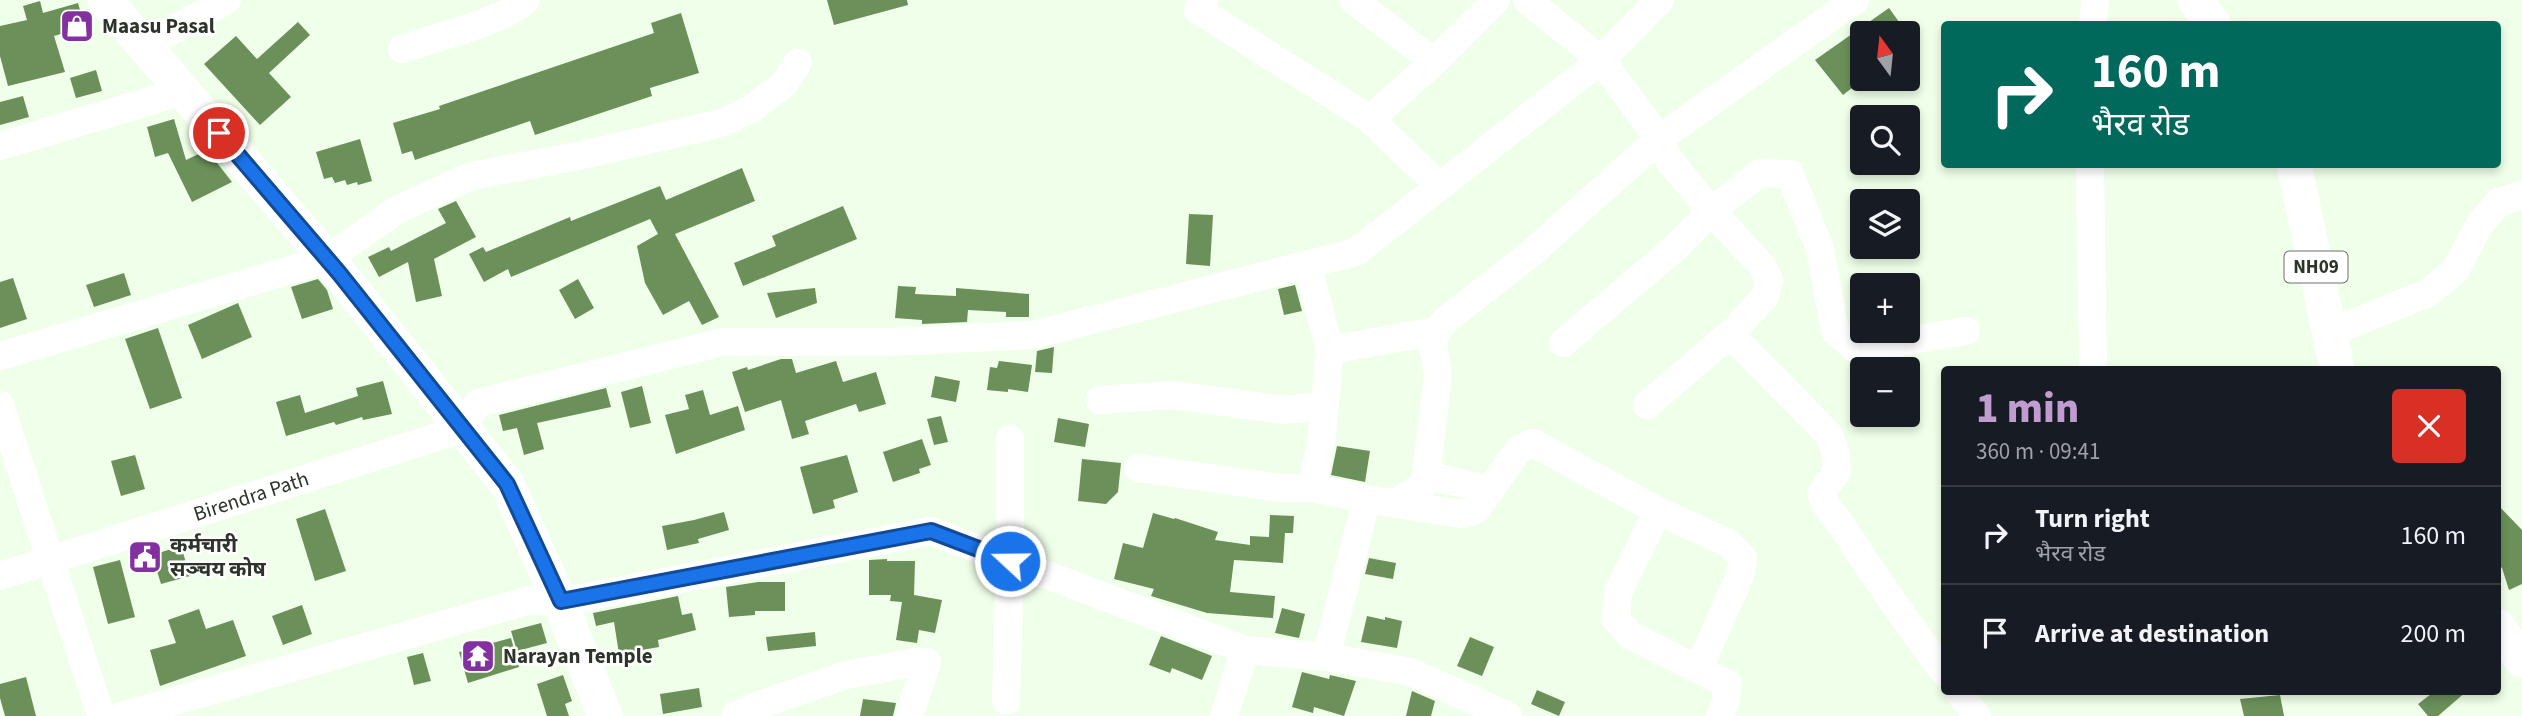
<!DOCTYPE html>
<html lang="en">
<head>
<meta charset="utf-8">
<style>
  :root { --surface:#171b24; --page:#242831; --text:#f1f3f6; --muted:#9ea1a6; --line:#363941; --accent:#c09ccf }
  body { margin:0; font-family:"Source Sans 3","Noto Sans Devanagari",sans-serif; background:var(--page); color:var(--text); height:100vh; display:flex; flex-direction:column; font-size:26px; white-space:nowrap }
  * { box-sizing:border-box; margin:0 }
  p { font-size:23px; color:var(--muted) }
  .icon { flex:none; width:38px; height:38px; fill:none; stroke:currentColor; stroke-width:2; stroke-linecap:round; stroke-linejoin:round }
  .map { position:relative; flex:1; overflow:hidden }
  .panel { position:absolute; left:1941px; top:366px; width:560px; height:329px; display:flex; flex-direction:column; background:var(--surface); border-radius:7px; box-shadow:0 4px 10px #0003 }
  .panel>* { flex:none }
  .guide { position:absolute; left:1941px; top:21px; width:560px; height:147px; border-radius:7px; box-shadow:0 4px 10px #0003; background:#00695c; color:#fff; overflow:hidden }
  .needle { width:46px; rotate:345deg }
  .fabs { position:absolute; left:1850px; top:21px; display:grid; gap:14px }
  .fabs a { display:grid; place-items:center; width:70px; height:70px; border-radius:7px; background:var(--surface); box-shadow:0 4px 10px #0003; font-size:35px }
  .pin { position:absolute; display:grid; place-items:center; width:60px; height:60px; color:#fff; margin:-30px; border:4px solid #fff; border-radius:50%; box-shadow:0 2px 7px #0007 }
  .me { position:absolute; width:77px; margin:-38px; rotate:291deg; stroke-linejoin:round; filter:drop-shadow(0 0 5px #0008) }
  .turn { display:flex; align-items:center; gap:24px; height:147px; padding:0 35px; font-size:32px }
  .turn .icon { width:91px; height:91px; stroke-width:2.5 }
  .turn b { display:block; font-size:49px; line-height:60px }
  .round { display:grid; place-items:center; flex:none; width:74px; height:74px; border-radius:7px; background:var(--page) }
  .head { display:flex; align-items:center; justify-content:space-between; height:119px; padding:0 35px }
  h1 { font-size:42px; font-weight:800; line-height:52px; color:var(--accent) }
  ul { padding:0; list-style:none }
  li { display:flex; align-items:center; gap:21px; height:98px; padding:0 35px; border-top:2px solid var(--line) }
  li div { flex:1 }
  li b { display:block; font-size:26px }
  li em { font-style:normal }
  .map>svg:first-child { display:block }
  .building { fill:#6b9059 }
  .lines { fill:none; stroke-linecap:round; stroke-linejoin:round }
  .minor { stroke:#fff; stroke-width:28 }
  .major { stroke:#fff; stroke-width:35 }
  .route-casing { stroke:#114b97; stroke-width:18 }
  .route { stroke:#1a73e8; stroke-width:12 }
  .labels { text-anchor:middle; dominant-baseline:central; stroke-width:5; stroke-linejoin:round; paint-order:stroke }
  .shield { fill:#fff; stroke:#6c716a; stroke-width:2 }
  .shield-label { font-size:19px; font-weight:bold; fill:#2d342a }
  .poi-label { font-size:21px; font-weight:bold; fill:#2d342a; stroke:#fff; text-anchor:start }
  .street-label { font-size:21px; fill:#2d342a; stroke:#fff }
</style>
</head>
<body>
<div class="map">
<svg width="2522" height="716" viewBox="0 0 2522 716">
  <rect width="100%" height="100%" fill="#f0ffe9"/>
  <g class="building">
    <path d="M827,0H907L908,5L834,25Z"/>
    <path d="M40,1L43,13L78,3L85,27L54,36L65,72L8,86L0,56V26L27,20L23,6Z"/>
    <path d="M1889,8L1907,33H1862V80L1843,95L1815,60Z"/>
    <path d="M681,13L699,73L650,88L652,96L535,135L530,121L415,160L412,151L402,154L393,123L440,109L439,106L654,33L651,23Z"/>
    <path d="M298,22L310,35L269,73L291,97L260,125L204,64L236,36L257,59Z"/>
    <path d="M96,70L102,91L76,98L70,78Z"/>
    <path d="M23,96L29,117L0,125V102Z"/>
    <path d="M174,119L186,160L207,150L232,182L192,202L168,153L155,157L147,127Z"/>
    <path d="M360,139L372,181L358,185L357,182L347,185L345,180L335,183L332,177L324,179L316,152Z"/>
    <path d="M742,168L755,201L675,234L719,317L702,325L689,301L663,315L645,283L637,246L658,234L650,219L511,277L508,269L484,282L469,254L483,247L486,252L570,217L571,221L660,186L666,200Z"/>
    <path d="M456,201L476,237L434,259L442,296L416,302L408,262L379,277L368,257L389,247L391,251L446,223L438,209Z"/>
    <path d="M843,206L857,239L743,286L734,263L776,246L772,236Z"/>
    <path d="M1189,214L1213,215L1210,266L1186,264Z"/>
    <path d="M124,273L131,295L94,307L86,285Z"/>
    <path d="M13,278L27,319L0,328V282Z"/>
    <path d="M318,279L327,290L333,309L302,319L291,287Z"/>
    <path d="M578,279L594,308L575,319L559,290Z"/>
    <path d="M1295,285L1302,311L1284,315L1278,289Z"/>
    <path d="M898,286L916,287L915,294L956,296V288L1029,294V317H1006V312L968,310L967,322L922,324V320L895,318Z"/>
    <path d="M815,288L817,303L776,318L767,293Z"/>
    <path d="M238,303L252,337L202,359L188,325Z"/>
    <path d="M158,328L182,398L150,409L125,339Z"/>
    <path d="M1054,347L1052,373L1035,372L1037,351Z"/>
    <path d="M781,359H792L796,373L836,361L843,382L876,372L886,404L859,412L856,404L805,421L809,434L792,439L781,400L745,412L732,372L747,367L748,370Z"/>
    <path d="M999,361L1032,365L1028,392L1008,389V392L987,390L990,367L997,368Z"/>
    <path d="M935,376L960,381L956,402L931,397Z"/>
    <path d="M383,381L392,414L363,420L362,417L336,425L334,422L286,436L276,402L300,395L305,413L358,396L356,388Z"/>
    <path d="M642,386L651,423L630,428L621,392Z"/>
    <path d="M606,388L611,407L537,423L544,449L524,455L517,428L503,431L499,415Z"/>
    <path d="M703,390L710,415L738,406L745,430L676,454L665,415L689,409L685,395Z"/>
    <path d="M941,416L948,442L934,445L927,419Z"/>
    <path d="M1058,418L1089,424L1085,447L1054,442Z"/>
    <path d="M922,439L931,465L919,469L920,473L893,482L883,452Z"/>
    <path d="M1337,446L1370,451L1365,482L1331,475Z"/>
    <path d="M135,455L145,489L121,496L111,461Z"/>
    <path d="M847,455L858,492L833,500L835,508L813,514L800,467Z"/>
    <path d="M1082,459L1121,463L1118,492L1106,504L1078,501Z"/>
    <path d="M2497,504L2522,530V584L2509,590L2502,568L2497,563Z"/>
    <path d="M325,509L346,571L315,581L296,519Z"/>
    <path d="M724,512L729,530L698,539L699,543L667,550L662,526L694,520Z"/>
    <path d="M1153,513L1174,519L1175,518L1218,532L1215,540L1250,545V536L1269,537L1270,515L1294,516L1293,533H1285L1283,563L1234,560L1230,592L1275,596L1273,618L1207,613L1151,596L1154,589L1114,579L1123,543L1143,548Z"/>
    <path d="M181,546L190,576L161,584L152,555Z"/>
    <path d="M1369,558L1396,563L1393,579L1365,574Z"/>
    <path d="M887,559V561H915L914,595L942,600L935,633L919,630L917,643L896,640L902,602L890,601L891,595H869V560Z"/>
    <path d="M120,560L135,617L108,624L93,567Z"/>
    <path d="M758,582H785V611H755V615L729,617L726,587Z"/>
    <path d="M678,596L682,615L692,613L696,630L658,640L659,647L619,654L614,622L596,626L593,613Z"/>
    <path d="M302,605L312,634L283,645L272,616Z"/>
    <path d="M1282,608L1305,614L1299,638L1275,633Z"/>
    <path d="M199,609L206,629L233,620L246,656L160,686L150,650L176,643L168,620Z"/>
    <path d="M1367,616L1385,620V617L1402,621L1397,648L1361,642Z"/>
    <path d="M541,623L547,643L517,651L511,631Z"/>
    <path d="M815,632L816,646L768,651L766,637Z"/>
    <path d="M1161,636L1212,656L1202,680L1172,668L1170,673L1149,665Z"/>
    <path d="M1470,637L1494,647L1482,676L1457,666Z"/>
    <path d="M511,638L519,667L468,683L459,652Z"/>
    <path d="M423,653L431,681L414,685L407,657Z"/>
    <path d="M1302,672L1329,679L1330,675L1356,681L1344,716L1314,707L1313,713L1292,707Z"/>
    <path d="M563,675L572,701L565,704L569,716H547L537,684Z"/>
    <path d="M26,677L36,716H5L0,698V684Z"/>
    <path d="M699,688L702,707L663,714L660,694Z"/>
    <path d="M1537,690L1565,702L1559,716L1531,704Z"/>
    <path d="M1412,691L1435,701L1431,716H1406Z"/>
    <path d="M2435,691H2467L2438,716H2428L2418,704Z"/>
    <path d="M2280,695L2284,716H2244L2240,699Z"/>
    <path d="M863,699L896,703L893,716H860Z"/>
  </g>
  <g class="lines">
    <g class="minor">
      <path d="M1204,0L1198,10L1370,119L1439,186"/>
      <path d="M1353,0L1434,62"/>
      <path d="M1527,0L1601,60L1659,139L1668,159L1711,211L1762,266L1769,280L1765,297L1730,334L1647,405"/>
      <path d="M2093,24L2095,0"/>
      <path d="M144,46L227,0"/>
      <path d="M402,49C430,39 508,20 526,0"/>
      <path d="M1370,119L1434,62L1496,0"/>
      <path d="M0,146L183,91"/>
      <path d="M2090,164L2093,369"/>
      <path d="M1307,265L1330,350L1322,436L1312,488"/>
      <path d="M2329,333L2428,293L2454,272L2480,224L2499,202L2522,195"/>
      <path d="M1730,334L1829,435L1836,454L1837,472L1821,493C1824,506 1834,514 1841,525C1874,576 1908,624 1944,672"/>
      <path d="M1563,343L1676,247L1711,211L1760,173L1790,174L1820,249L1835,331L1856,349L1966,331"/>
      <path d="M1330,350L1436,331"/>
      <path d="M0,356L327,259L397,210L471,176L573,157L722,123L751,109L783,85L798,63"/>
      <path d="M1100,400L1172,395L1284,410L1325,406"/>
      <path d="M0,405L101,716"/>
      <path d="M1138,468L1281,488H1312L1367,499"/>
      <path d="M1426,475L1490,490"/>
      <path d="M1395,503L1425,484L1438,375L1433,346L1436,331L1447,319L1529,255L1659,139L1855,0"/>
      <path d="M0,576L462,429L478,403L723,342H889L1033,335L1356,252L1601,60L1660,0"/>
      <path d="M1326,657L1367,499L1459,514L1476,510L1518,450L1533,443L1658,511"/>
      <path d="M1699,668L1741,573L1743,558L1728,543L1658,511L1619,590L1615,618L1630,635L1728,684L1725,705L1720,716"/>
      <path d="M1958,691L1977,716"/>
      <path d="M1006,701L1010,561V439"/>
      <path d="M122,716L530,600L560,602L931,531L1245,650L1326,657L1411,672L1508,716"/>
      <path d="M735,716L759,705L846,675L916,662H927L909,716"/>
      <path d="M1224,716L1245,650"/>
    </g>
    <g class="major">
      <path d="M105,0L339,273L507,484L560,602L605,716"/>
      <path d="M2195,0L2213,24"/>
      <path d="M2294,164L2337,369"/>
      <path d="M2497,626L2522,660"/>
    </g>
  </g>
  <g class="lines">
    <g class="route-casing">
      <path id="route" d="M219,133L339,273L507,484L561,601L931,531L1010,561"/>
    </g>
    <use href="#route" class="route"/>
  </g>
  <defs>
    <g id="shop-square" transform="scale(1.75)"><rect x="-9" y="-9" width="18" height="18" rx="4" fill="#8331a0" stroke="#fff"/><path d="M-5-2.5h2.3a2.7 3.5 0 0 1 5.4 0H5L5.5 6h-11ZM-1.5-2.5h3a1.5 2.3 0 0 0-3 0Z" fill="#fff"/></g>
    <g id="civic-square" transform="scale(1.75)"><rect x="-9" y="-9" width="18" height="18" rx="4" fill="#8331a0" stroke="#fff"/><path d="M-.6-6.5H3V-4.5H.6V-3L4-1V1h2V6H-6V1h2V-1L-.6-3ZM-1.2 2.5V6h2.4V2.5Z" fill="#fff"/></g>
    <g id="temple-square" transform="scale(1.75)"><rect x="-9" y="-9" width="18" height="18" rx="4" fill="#8331a0" stroke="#fff"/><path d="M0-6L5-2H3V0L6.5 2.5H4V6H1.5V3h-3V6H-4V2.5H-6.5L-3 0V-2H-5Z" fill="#fff"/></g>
  </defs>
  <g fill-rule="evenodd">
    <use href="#shop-square" x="77" y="26"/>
    <use href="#civic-square" x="145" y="557"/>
    <use href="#temple-square" x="478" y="656"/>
  </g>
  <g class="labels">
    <rect class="shield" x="2284.5" y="251.5" width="63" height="31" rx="5"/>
    <g class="shield-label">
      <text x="2316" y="267">NH09</text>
    </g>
    <g class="poi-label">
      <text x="102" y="26">Maasu Pasal</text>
      <text x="170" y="545">कर्मचारी<tspan x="170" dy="24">सञ्चय कोष</tspan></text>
      <text x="503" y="656">Narayan Temple</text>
    </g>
    <g class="street-label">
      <text transform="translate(251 496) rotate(-18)">Birendra Path</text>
    </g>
  </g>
</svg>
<div class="fabs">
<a><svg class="needle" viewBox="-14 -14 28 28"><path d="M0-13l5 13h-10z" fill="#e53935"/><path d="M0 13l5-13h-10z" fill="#9ea1a6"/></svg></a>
<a><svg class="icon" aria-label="search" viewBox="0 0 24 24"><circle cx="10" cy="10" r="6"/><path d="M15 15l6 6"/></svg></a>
<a><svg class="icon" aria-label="layers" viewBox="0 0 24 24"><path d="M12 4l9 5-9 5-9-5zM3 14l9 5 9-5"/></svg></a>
<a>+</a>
<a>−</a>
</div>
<div class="pin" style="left:219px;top:133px;background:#d93025"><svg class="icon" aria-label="arrive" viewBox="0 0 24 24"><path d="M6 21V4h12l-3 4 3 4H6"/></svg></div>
<svg class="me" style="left:1010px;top:561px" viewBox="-20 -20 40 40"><circle r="17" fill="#1a73e8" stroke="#fff" stroke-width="3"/><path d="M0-11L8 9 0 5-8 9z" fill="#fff"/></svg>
<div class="guide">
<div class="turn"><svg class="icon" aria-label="right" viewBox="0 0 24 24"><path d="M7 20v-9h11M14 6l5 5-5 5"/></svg><div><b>160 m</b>भैरव रोड</div></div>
</div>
<section class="panel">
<div class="head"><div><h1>1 min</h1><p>360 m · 09:41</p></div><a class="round" style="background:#d93025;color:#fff"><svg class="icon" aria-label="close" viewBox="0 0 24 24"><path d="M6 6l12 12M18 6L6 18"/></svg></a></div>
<ul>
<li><svg class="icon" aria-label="right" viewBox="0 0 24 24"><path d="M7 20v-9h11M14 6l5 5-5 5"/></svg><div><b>Turn right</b><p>भैरव रोड</p></div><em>160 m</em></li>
<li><svg class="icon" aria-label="arrive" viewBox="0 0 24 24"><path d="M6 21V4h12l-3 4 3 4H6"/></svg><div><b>Arrive at destination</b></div><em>200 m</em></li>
</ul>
</section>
</div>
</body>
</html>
